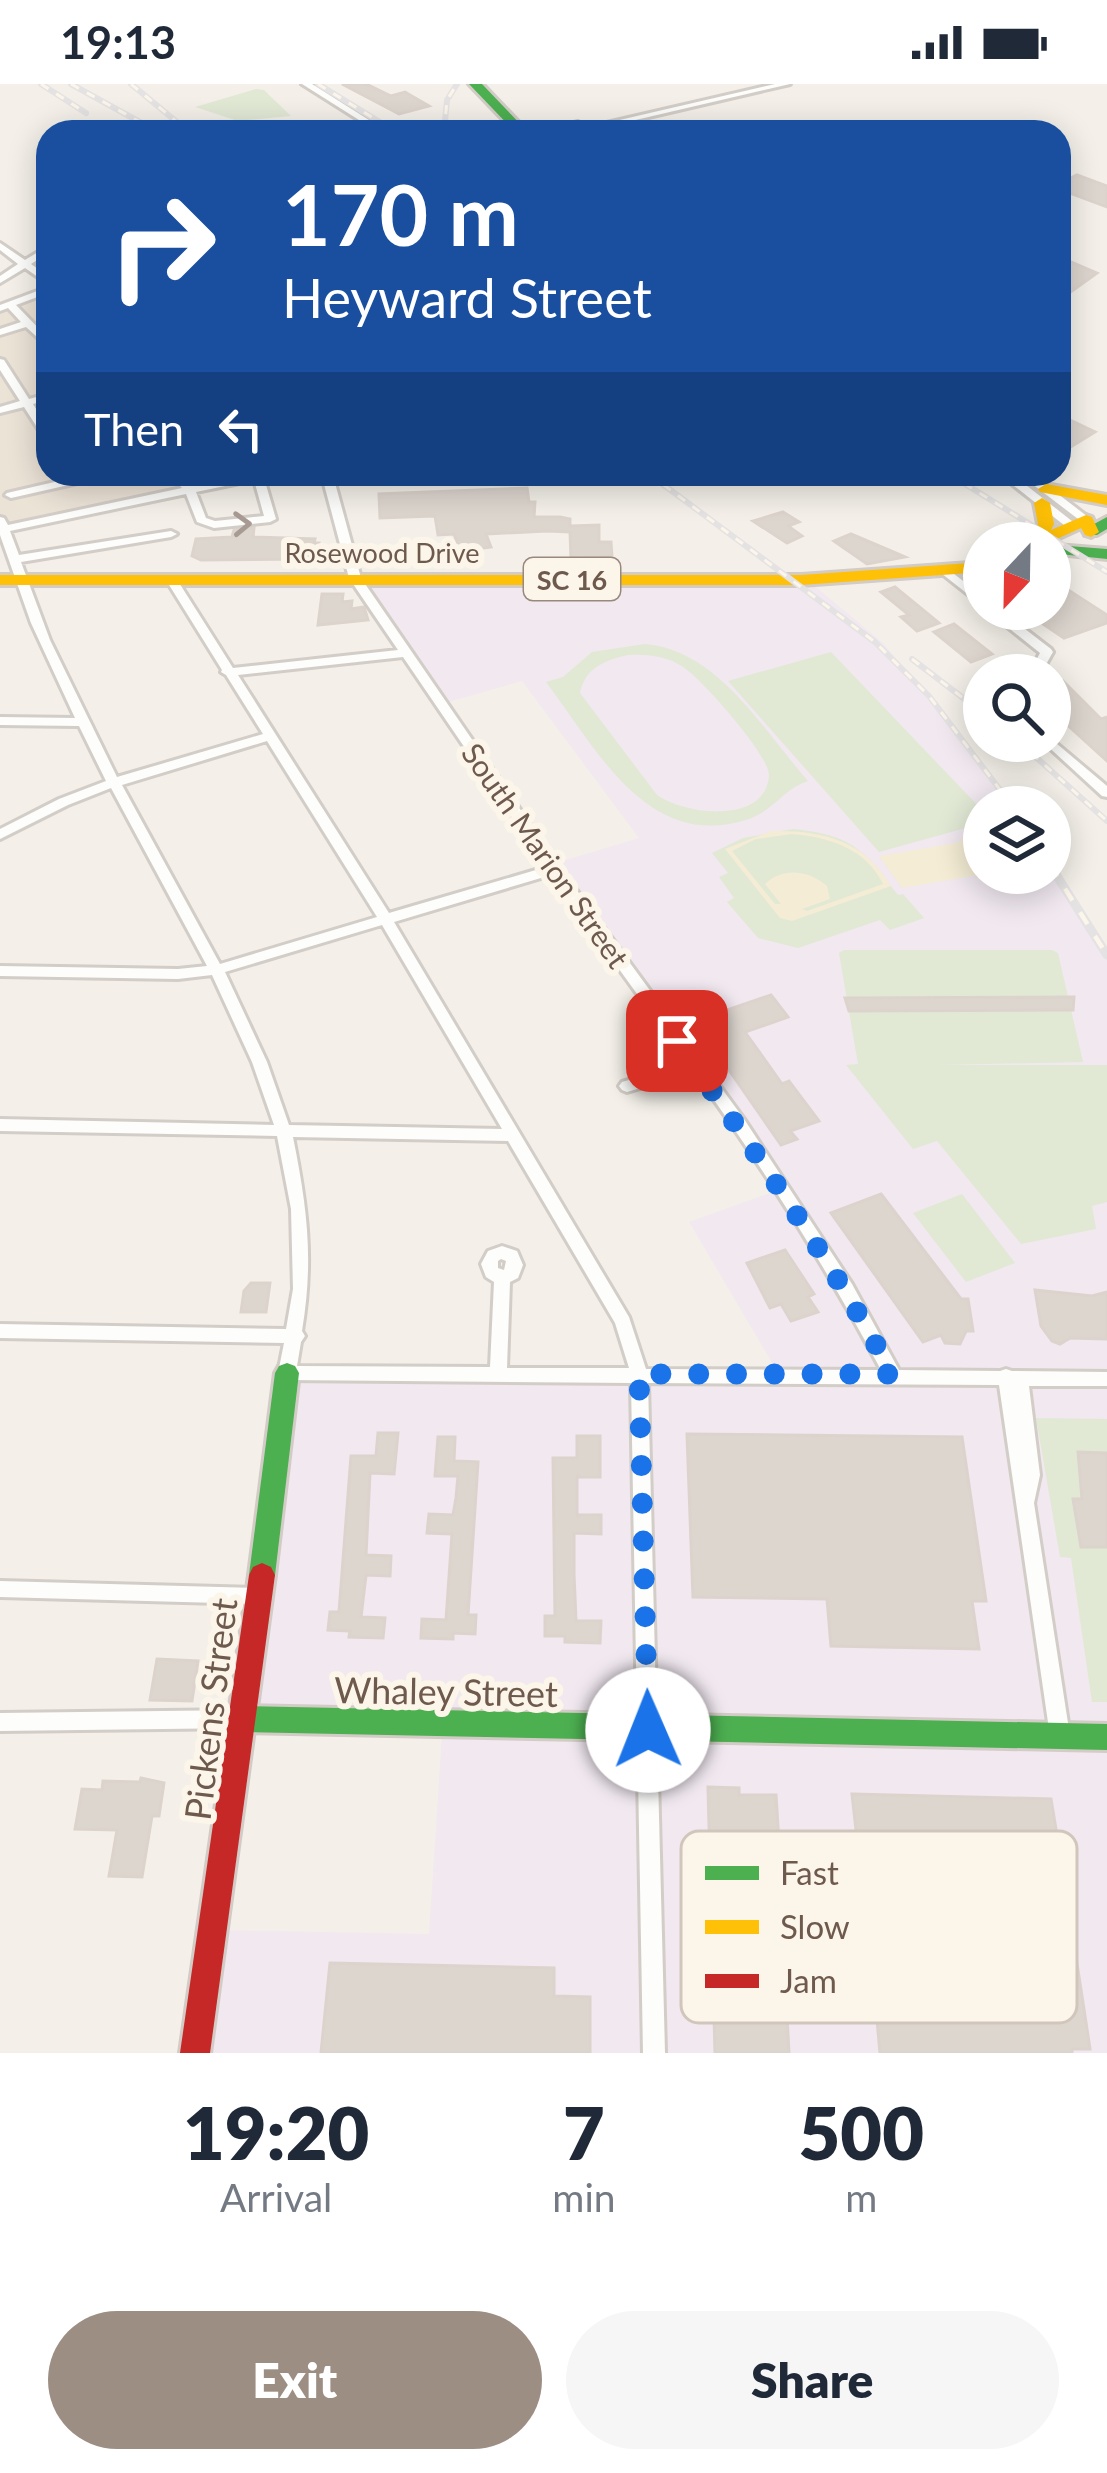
<!DOCTYPE html>
<html lang="en">
<head>
<meta charset="utf-8">
<style>
  :root { --surface:#fff; --page:#f6f6f7; --text:#1f2937; --muted:#747a83; --accent:#9d8e84 }
  body { margin:0; font-family:Lato,sans-serif; background:var(--page); color:var(--text); height:100vh; display:flex; flex-direction:column; font-size:45px; white-space:nowrap }
  * { box-sizing:border-box; margin:0 }
  p { font-size:39px; color:var(--muted) }
  .icon { flex:none; width:66px; height:66px; fill:none; stroke:currentColor; stroke-width:2; stroke-linecap:round; stroke-linejoin:round }
  .map { position:relative; height:1969px; overflow:hidden }
  .panel { display:flex; flex-direction:column; background:var(--surface); flex:1 }
  .panel>* { flex:none }
  .banner { position:absolute; left:36px; top:36px; width:1035px; height:366px; border-radius:36px; box-shadow:0 6px 30px #0003; background:#1a4fa0; color:#fff; overflow:hidden }
  .needle { width:78px; rotate:202deg }
  .tools { position:absolute; left:963px; top:438px; display:grid; gap:24px }
  .tools a { display:grid; place-items:center; width:108px; height:108px; border-radius:50%; background:var(--surface); box-shadow:0 6px 30px #0003; font-size:60px }
  .pin { position:absolute; display:grid; place-items:center; width:102px; height:102px; color:#fff; margin:-51px; border-radius:24px; box-shadow:0 6px 18px #0006 }
  .me { position:absolute; width:132px; margin:-66px; rotate:359deg; stroke-linejoin:round; filter:drop-shadow(0 0 9px #0008) }
  .turn { display:flex; align-items:center; gap:42px; height:252px; padding:0 48px; font-size:54px }
  .turn .icon { width:156px; height:156px; stroke-width:2.5 }
  .turn b { display:block; font-size:84px; line-height:102px }
  .then { display:flex; align-items:center; height:114px; padding:0 48px; background:#0003; gap:24px; font-size:45px }
  .eta { display:flex; justify-content:space-evenly; align-items:center; height:204px; text-align:center }
  .eta b { font-size:72px; font-weight:800; line-height:84px }
  .primary-button { display:flex; gap:24px; margin-top:auto; padding:24px 48px }
  .primary-button a { flex:1; height:138px; border-radius:72px; background:var(--accent); color:#fff; font-size:48px; font-weight:800; line-height:138px; text-align:center }
  .primary-button a+a { background:var(--page); color:var(--text) }
  .status { display:flex; justify-content:space-between; align-items:center; height:84px; padding:0 60px; background:var(--surface); direction:ltr }
  .status svg { height:33px; fill:currentColor }
  .map>svg:first-child { display:block }
  .residential { fill:#ece3d7 }
  .education { fill:#f1e8f0 }
  .green { fill:#e1e9d5; fill-rule:evenodd }
  .sand { fill:#f4ecd4; fill-rule:evenodd }
  .building { fill:#ddd6cf; stroke:#dcd3cc; stroke-width:3 }
  .lines { fill:none; stroke-linecap:round; stroke-linejoin:round }
  .street-casing { stroke:#d3cdc7; stroke-width:6 }
  .fast-casing { stroke:#d3ccc6; stroke-width:6 }
  .slow-casing { stroke:#d3ccc6; stroke-width:6 }
  .jam-casing { stroke:#d3ccc6; stroke-width:6 }
  .street { fill:#fdfdfc; fill-rule:evenodd }
  .fast { fill:#4caf50; fill-rule:evenodd }
  .slow { fill:#ffc107; fill-rule:evenodd }
  .jam { fill:#c62828; fill-rule:evenodd }
  .rail-far1-casing { stroke:#e4e2e3; stroke-width:6 }
  .rail-casing { stroke:#e4e2e3; stroke-width:9 }
  .rail-far1 { stroke:#fcf5ea; stroke-width:3; stroke-dasharray:9; stroke-linecap:butt }
  .rail { stroke:#fcf5ea; stroke-width:4.5; stroke-dasharray:14; stroke-linecap:butt }
  .oneway { stroke:#a79b93 }
  .route { stroke:#1a73e8; stroke-width:21; stroke-dasharray:0 37.8 }
  .labels { text-anchor:middle; dominant-baseline:central; stroke-width:12; stroke-linejoin:round; paint-order:stroke }
  .far-street-label { font-size:27px; fill:#6e594d; stroke:#fcf5ea }
  .shield { fill:#fcf5ea; stroke:#99887c; stroke-width:3 }
  .shield-label { font-size:27px; font-weight:bold; fill:#6e594d }
  .street-label { font-size:30px; fill:#6e594d; stroke:#fcf5ea }
  .near-street-label { font-size:36px; fill:#6e594d; stroke:#fcf5ea }
  .key { fill:#fcf5ea; stroke:#d1c6bb; stroke-width:3 }
  .key-label { font-size:33px; fill:#6e594d }
</style>
</head>
<body>
<div class="status"><b>19:13</b><svg viewBox="0 0 49 12"><path d="M0 12V9h3v3zM5 12V6h3v6zM10 12V3h3v9zM15 12V0h3v12zM26 1h20v11H26zM47 4h2v5h-2z"/></svg></div>
<div class="map">
<svg width="1107" height="1969" viewBox="0 0 1107 1969">
  <rect width="100%" height="100%" fill="#f4f0e9"/>
  <path class="residential" d="M48,206V390H265L0,446V224Z"/>
  <path class="education" d="M356,492L804,493L883,559L937,623L1012,723H984V789H1050V781L1107,868V1969H198L215,1846L429,1850L443,1635L245,1629L292,1281L780,1292L689,1138L781,1105L556,779L639,754L522,597L445,619Z"/>
  <g class="green">
    <path d="M256,5L264,6L291,32L238,37L195,23Z"/>
    <path d="M645,560C718,566 763,646 808,697C783,705 773,728 746,736C647,767 596,664 546,598L563,593L592,568ZM628,571C647,570 667,572 683,583C701,594 771,673 769,692C765,742 683,730 657,711L580,609C585,584 605,576 628,571Z"/>
    <path d="M831,568L984,728V739L879,768L728,597Z"/>
    <path d="M793,745C853,751 864,766 898,811L903,810L924,834L890,846L880,836L798,864L758,854L727,818L734,814L719,793L728,789L712,769L743,754Z"/>
    <path d="M844,866H1052L1058,869L1083,978L938,981H1107V1118L1092,1122L1096,1145L1021,1160L937,1057L913,1065L846,981L858,980L839,869Z"/>
    <path d="M962,1110L1015,1179L966,1198L913,1129Z"/>
    <path d="M1036,1334L1107,1335V1618H1092L1071,1474L1060,1473Z"/>
  </g>
  <g class="sand">
    <path d="M771,747C821,746 865,756 891,802L792,837L780,834L725,765ZM792,750C828,753 866,764 883,800L807,827L802,825L830,815L827,802C809,786 783,783 765,800L781,820H775L732,767L756,755Z"/>
    <path d="M984,749V789H989L902,804L879,772L956,759L970,750Z"/>
  </g>
  <g class="building">
    <path d="M342,0H366L391,12L405,8L429,22L399,30Z"/>
    <path d="M1077,91L1107,102V123L1059,105V100Z"/>
    <path d="M1059,173L1097,189L1059,216Z"/>
    <path d="M1070,336L1095,348L1059,370V343Z"/>
    <path d="M527,404L529,418H535L534,433H560L570,435V442L599,441V458H611L612,472L571,475L570,448L547,447L486,450L491,463L460,467L454,450L438,451L435,432L380,434L379,410Z"/>
    <path d="M783,428L799,438L788,442L802,452L787,459L753,437Z"/>
    <path d="M254,444L253,453L315,455L314,459H319L318,470L304,475L201,476L192,472L196,455L232,453L234,446Z"/>
    <path d="M851,450L891,467L905,473L867,480L834,457Z"/>
    <path d="M1062,502L1107,531V539L1064,554L1021,525H1050V507Z"/>
    <path d="M895,503L939,539L917,547L901,533L909,531L881,508Z"/>
    <path d="M322,510H343L342,518L352,517L351,525L364,523L368,536L318,541Z"/>
    <path d="M954,540L992,570L971,578L934,548Z"/>
    <path d="M1063,597L1101,635L1107,633V677L1050,625V602Z"/>
    <path d="M771,911L788,933L745,948L782,1000L789,997L819,1037L790,1047L797,1055L781,1061L695,937Z"/>
    <path d="M1074,913L1073,926L849,927L845,914Z"/>
    <path d="M881,1110L961,1215H968L973,1247H966L960,1260L945,1259L941,1251L923,1258L831,1129Z"/>
    <path d="M785,1166L814,1210L808,1213L818,1228L791,1237L781,1220L770,1224L747,1179Z"/>
    <path d="M251,1199H270L266,1228H241L244,1207Z"/>
    <path d="M1035,1206L1092,1212L1107,1208V1255L1070,1254L1060,1260L1052,1257L1041,1242Z"/>
    <path d="M378,1349H398L394,1390L370,1389L366,1471L391,1472L390,1492L366,1491L361,1533L385,1534L383,1554L349,1553L350,1547L328,1546L330,1528H339L351,1372H376Z"/>
    <path d="M687,1350L962,1353L986,1517H972L979,1565L831,1562L827,1515L693,1513Z"/>
    <path d="M577,1352H600V1393H577V1431H601V1450L574,1449V1490L576,1537H601L600,1559L565,1558V1552H545V1532H555L553,1374H577Z"/>
    <path d="M438,1353H455L454,1377L478,1378L468,1531H476L475,1550L453,1549V1555L421,1554L422,1535L446,1536L452,1450L427,1449L429,1430L453,1431L456,1414L458,1392H435Z"/>
    <path d="M1078,1368L1107,1369V1463H1081L1073,1415H1082Z"/>
    <path d="M157,1575L198,1577L192,1617L150,1616Z"/>
    <path d="M141,1694L164,1699L159,1732H152L142,1793L109,1792L117,1746L75,1745L82,1705L102,1706L103,1697L140,1698Z"/>
    <path d="M708,1703L739,1704V1711H776L779,1759H759L762,1819H781L782,1832H794L795,1854L783,1852L784,1866L764,1865L767,1932H787L789,1969H715Z"/>
    <path d="M852,1710L1051,1715L1066,1806L1016,1807L1010,1763L911,1761L916,1809H863Z"/>
    <path d="M871,1870H905L906,1881H925L930,1932L1030,1934L1023,1882H1045L1044,1872L1076,1873L1090,1965H1072V1969H880Z"/>
    <path d="M330,1879L554,1884V1912L590,1913V1969H321Z"/>
  </g>
  <g class="lines">
    <g class="street-casing">
      <g id="street">
        <path d="M302,0H312L388,48H378Z"/>
        <path d="M775,0H790L584,48H568Z"/>
        <path d="M578,38L582,41L581,43L555,48H537Z"/>
        <path d="M0,159L25,176L48,162V169L31,180L48,192V200L25,184L0,199V192L18,180L0,166Z"/>
        <path d="M48,203V209L16,221L48,254V263L26,243L0,251V245L21,238L8,224L0,227V221Z"/>
        <path d="M0,275L4,276L29,315L48,310V316L33,320L48,344V355L44,354L24,323L0,329V323L20,317L0,286Z"/>
        <path d="M89,390H110L104,393L11,414L5,411L7,409Z"/>
        <path d="M168,390H180L192,402L249,390H271L264,394L276,435L270,438L214,444L197,438L186,410L10,447L19,471L171,447L177,450L171,453L21,478L50,556L117,693L263,650L226,591L221,588L222,586L166,496L168,494H176L233,584L398,566L349,494L324,400L313,390H326L335,399L361,494L559,782L744,1035L852,1200L899,1286L1000,1287L1006,1285L1012,1287L1107,1288V1302H1029L1040,1391L1034,1419L1070,1652L1067,1659L1060,1661L1053,1659L1050,1652L999,1301L648,1299L665,1969H643L631,1299L287,1296L281,1294L278,1289L284,1259L0,1254V1240L286,1245L293,1205L291,1125L277,1052L0,1047V1035L274,1041L252,978L212,891L178,895L0,892V882L178,885L207,882L111,704L68,721L0,755V745L59,715L106,697L79,642L0,641V633L75,634L31,539L0,451V433L4,434L8,441L182,404ZM254,396L264,432L215,437L206,434L196,408ZM403,573L546,783L389,829L238,591ZM267,657L377,833L220,880L122,701ZM551,791L687,979L622,998L619,1002L622,1006L627,1008L694,988C763,1083 826,1183 881,1286L646,1285L629,1233L394,838ZM382,841L502,1045L289,1041L267,978L225,888ZM293,1053L508,1057L615,1239L629,1284H507L510,1198L518,1194L523,1181L517,1167L502,1162L488,1167L481,1180L486,1193L494,1198L490,1283L297,1282L301,1258L305,1252L302,1247C314,1175 307,1123 293,1053ZM501,1175L506,1177L504,1186L498,1184V1177Z"/>
        <path d="M999,390H1012L1077,441V445H1069Z"/>
        <path d="M1019,390H1032L1092,436L1090,438H1082Z"/>
        <path d="M945,483L984,513V523L941,489L939,487Z"/>
        <path d="M985,525H999L1051,565L1053,568L1040,591H1028L1040,569Z"/>
        <path d="M1050,654L1107,702V713L1102,712L1042,657H1050Z"/>
        <path d="M0,1497L257,1504L264,1506L266,1512L264,1518L257,1520L0,1513Z"/>
        <path d="M244,1626L251,1629L254,1635L251,1641L244,1644L0,1647V1629Z"/>
      </g>
    </g>
    <g class="fast-casing">
      <g id="fast">
        <path d="M469,0H482L528,48H515Z"/>
        <path d="M1107,433V445L1097,451H1085V445Z"/>
        <path d="M1056,461L1107,465V475L1050,469V463Z"/>
        <path d="M287,1279L295,1282L299,1289L275,1491L271,1499L262,1503L253,1499L249,1491L275,1289L279,1282Z"/>
        <path d="M244,1622L1107,1640V1666L244,1648L234,1644L230,1635L234,1626Z"/>
      </g>
    </g>
    <g class="slow-casing">
      <g id="slow">
        <path d="M1046,400L1107,411V421L1040,408L1038,405Z"/>
        <path d="M1042,414L1050,419L1054,440L1051,446L1086,431L1092,433L1099,448L1091,453L1085,451L1081,444L1048,459H1027L1038,440L1034,419Z"/>
        <path d="M984,478V488L801,501H0V491H801Z"/>
      </g>
    </g>
    <g class="jam-casing">
      <path id="jam" d="M262,1479L271,1483L275,1491L210,1969H180L249,1491L253,1483Z"/>
    </g>
    <use href="#street" class="street"/>
    <use href="#fast" class="fast"/>
    <use href="#slow" class="slow"/>
    <use href="#jam" class="jam"/>
    <g class="rail-far1-casing">
      <g id="rail-far1">
        <path d="M41,0L86,29"/>
        <path d="M71,0L158,48"/>
        <path d="M131,0L189,48"/>
        <path d="M318,0L396,48"/>
        <path d="M444,48L447,16L457,0"/>
        <path d="M649,390L875,558L929,612L1013,723"/>
        <path d="M949,390L1107,488"/>
        <path d="M912,575L984,630"/>
        <path d="M1018,657L1107,737"/>
      </g>
    </g>
    <g class="rail-casing">
      <path id="rail" d="M1050,781L1107,871"/>
    </g>
    <use href="#rail-far1" class="rail-far1"/>
    <use href="#rail" class="rail"/>
  </g>
  <defs><path id="oneway-chevron" d="M-2-3.5L2.5 0L-2 3.5" fill="none" stroke-width="1.6" stroke-linecap="round" stroke-linejoin="round" transform="scale(3)"/></defs>
  <use class="oneway" href="#oneway-chevron" transform="translate(242 440) rotate(-2)"/>
  <g class="lines">
    <path class="route" d="M648,1646L639,1290H892C829,1173 754,1066 677,957"/>
  </g>
  <g class="labels">
    <g class="far-street-label">
      <text x="382" y="468">Rosewood Drive</text>
    </g>
    <rect class="shield" x="524" y="474" width="96" height="42" rx="9"/>
    <g class="shield-label">
      <text x="572" y="495">SC 16</text>
    </g>
    <g class="street-label">
      <text transform="translate(546 771) rotate(55)">South Marion Street</text>
    </g>
    <g class="near-street-label">
      <text transform="translate(446 1607) rotate(1)">Whaley Street</text>
      <text transform="translate(210 1625) rotate(-83)">Pickens Street</text>
    </g>
  </g>
  <rect x="681" y="1747" width="396" height="192" rx="18" class="key"/>
  <rect x="705" y="1782" width="54" height="14" fill="#4caf50"/>
  <rect x="705" y="1836" width="54" height="14" fill="#ffc107"/>
  <rect x="705" y="1890" width="54" height="14" fill="#c62828"/>
  <g class="key-label">
    <text x="780" y="1801">Fast</text>
    <text x="780" y="1855">Slow</text>
    <text x="780" y="1909">Jam</text>
  </g>
</svg>
<div class="tools">
<a><svg class="needle" viewBox="-14 -14 28 28"><path d="M0-13l5 13h-10z" fill="#e53935"/><path d="M0 13l5-13h-10z" fill="#747a83"/></svg></a>
<a><svg class="icon" aria-label="search" viewBox="0 0 24 24"><circle cx="10" cy="10" r="6"/><path d="M15 15l6 6"/></svg></a>
<a><svg class="icon" aria-label="layers" viewBox="0 0 24 24"><path d="M12 4l9 5-9 5-9-5zM3 14l9 5 9-5"/></svg></a>
</div>
<div class="pin" style="left:677px;top:957px;background:#d93025"><svg class="icon" aria-label="arrive" viewBox="0 0 24 24"><path d="M6 21V4h12l-3 4 3 4H6"/></svg></div>
<svg class="me" style="left:648px;top:1646px" viewBox="-20 -20 40 40"><circle r="19" fill="#fff"/><path d="M0-13L10 11 0 6-10 11z" fill="#1a73e8"/></svg>
<div class="banner">
<div class="turn"><svg class="icon" aria-label="right" viewBox="0 0 24 24"><path d="M7 20v-9h11M14 6l5 5-5 5"/></svg><div><b>170 m</b>Heyward Street</div></div>
<div class="then">Then<svg class="icon" aria-label="left" viewBox="0 0 24 24"><path d="M17 20v-9H6M10 6l-5 5 5 5"/></svg></div>
</div>
</div>
<section class="panel">
<div class="eta">
<div><b>19:20</b><p>Arrival</p></div>
<div><b>7</b><p>min</p></div>
<div><b>500</b><p>m</p></div>
</div>
<div class="primary-button"><a>Exit</a><a>Share</a></div>
</section>
</body>
</html>
